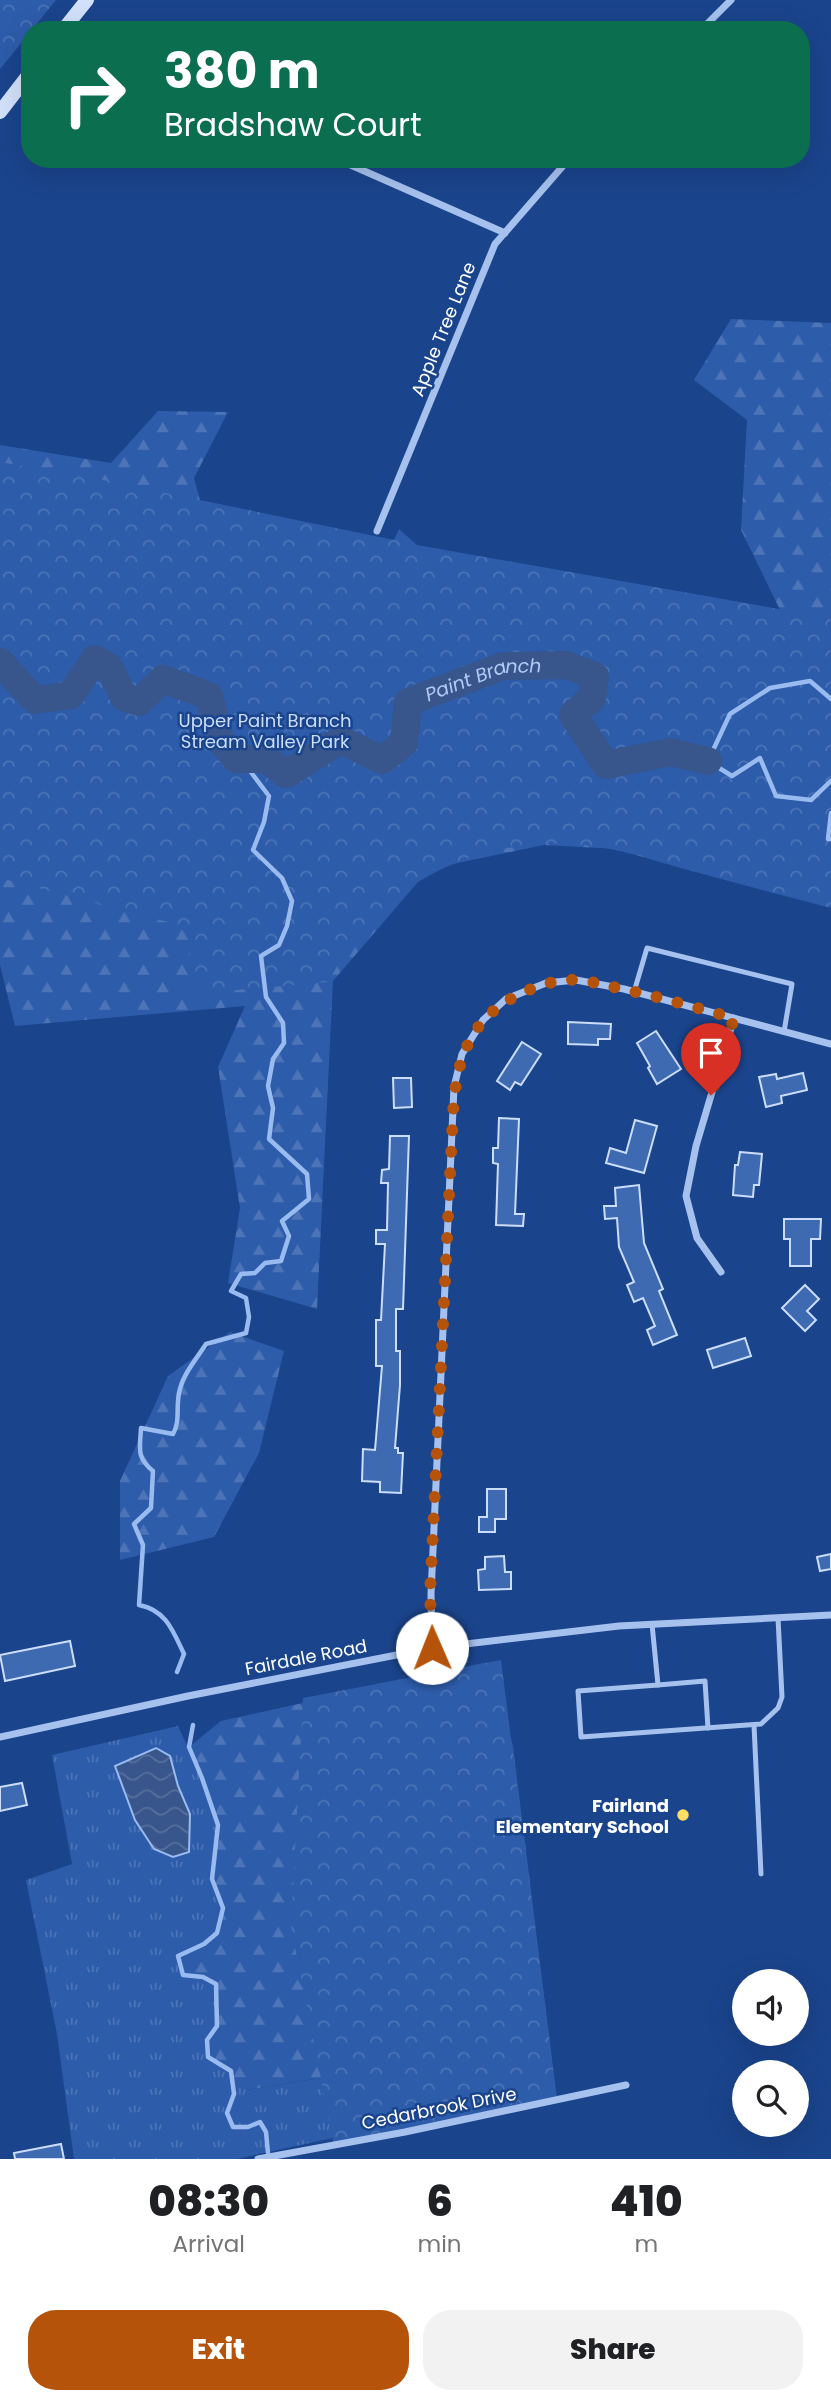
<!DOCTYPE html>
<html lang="en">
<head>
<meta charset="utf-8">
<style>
  :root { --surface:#fff; --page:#f2f2f2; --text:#202124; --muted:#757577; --accent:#b45309 }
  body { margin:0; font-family:Poppins,sans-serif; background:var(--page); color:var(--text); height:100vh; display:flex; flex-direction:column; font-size:26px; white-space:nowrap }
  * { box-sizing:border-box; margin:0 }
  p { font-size:23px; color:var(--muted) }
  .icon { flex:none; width:38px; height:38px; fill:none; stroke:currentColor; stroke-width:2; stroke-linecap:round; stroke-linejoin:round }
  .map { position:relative; height:2159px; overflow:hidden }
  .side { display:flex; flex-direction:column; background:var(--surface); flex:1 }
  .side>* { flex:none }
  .top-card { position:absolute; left:21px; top:21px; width:789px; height:147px; border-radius:28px; box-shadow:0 7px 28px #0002; background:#0b6e4f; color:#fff; overflow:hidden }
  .buttons { position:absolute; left:732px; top:1969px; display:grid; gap:14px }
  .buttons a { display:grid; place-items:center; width:77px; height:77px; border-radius:50%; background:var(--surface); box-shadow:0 7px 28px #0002; font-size:35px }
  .pin { position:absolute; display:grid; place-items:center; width:60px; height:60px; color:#fff; margin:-72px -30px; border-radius:50% 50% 50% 0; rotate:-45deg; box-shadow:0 0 7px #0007 }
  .pin .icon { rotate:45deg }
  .me { position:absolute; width:77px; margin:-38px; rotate:359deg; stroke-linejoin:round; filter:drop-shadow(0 0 5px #0008) }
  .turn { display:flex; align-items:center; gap:24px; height:147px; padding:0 28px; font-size:32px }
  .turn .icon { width:91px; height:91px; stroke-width:2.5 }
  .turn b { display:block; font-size:49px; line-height:60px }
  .eta { display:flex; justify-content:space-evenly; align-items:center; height:119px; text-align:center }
  .eta b { font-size:42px; font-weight:800; line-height:49px }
  .button { display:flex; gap:14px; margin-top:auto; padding:14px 28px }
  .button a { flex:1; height:80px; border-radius:28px; background:var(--accent); color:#fff; font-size:28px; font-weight:800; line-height:80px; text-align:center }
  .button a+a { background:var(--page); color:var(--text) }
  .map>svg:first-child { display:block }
  .grass { fill:url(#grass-tufts) }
  .forest { fill:url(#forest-firs) }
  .park { fill:url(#park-crowns) }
  .water { fill:url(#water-waves); stroke:#99bbf0; stroke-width:2 }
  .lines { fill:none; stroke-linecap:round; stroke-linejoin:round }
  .stream { stroke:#99bbf0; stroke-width:4.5 }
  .river { stroke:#38568b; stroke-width:28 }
  .building { fill:#3e6ab2; stroke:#cbddfa; stroke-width:2 }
  .service { stroke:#a6c1ed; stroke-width:5 }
  .minor { stroke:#a6c1ed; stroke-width:7 }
  .secondary { stroke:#d2e1fa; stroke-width:14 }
  .route { stroke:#b45309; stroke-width:12; stroke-dasharray:0 21.6 }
  .poi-dot { fill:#ffdd62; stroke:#1a448c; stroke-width:2.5 }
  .labels { text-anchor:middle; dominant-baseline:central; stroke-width:5; stroke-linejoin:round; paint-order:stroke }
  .street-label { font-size:18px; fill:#fff; stroke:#1a448c }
  .park-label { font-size:18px; fill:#cbddfa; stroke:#1a448c }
  .poi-label { font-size:18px; font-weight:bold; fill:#fff; stroke:#1a448c; text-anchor:end }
  .water-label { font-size:19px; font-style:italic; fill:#b2cbf5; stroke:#1a448c }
</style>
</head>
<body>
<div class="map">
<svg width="831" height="2159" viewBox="0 0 831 2159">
  <defs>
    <pattern id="grass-tufts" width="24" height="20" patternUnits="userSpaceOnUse" patternTransform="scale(1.75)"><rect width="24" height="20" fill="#2d5caa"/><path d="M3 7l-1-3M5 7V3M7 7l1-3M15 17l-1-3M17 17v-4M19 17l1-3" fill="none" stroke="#4c74b7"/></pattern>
    <pattern id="forest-firs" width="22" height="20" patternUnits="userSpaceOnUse" patternTransform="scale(1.75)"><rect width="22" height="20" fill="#2d5caa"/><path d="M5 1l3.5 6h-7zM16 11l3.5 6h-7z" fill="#4c74b7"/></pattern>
    <pattern id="park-crowns" width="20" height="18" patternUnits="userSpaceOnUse" patternTransform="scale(1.75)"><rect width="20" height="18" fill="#2d5caa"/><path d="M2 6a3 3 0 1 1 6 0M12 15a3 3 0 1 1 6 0" fill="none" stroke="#4c74b7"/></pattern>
    <pattern id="water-waves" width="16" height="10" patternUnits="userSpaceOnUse" patternTransform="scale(1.75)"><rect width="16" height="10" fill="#38568b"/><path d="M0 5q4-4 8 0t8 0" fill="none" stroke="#566f9c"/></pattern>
  </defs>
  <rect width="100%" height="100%" fill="#1a448c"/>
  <path class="grass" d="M178,1726L202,1778L218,1825L212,1879L223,1908L217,1933L204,1944L178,1956L183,1975L203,1977L216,1984L215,1998L247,2090L321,2078L333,2138L236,2159H74L57,2034L26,1880L72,1864L52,1755Z"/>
  <g class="forest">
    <path d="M731,319L831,323V886L675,852L544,845L429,869L333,981L317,1309L228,1283L240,1208L218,1067L245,1006L15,1026L0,965V445L111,463L158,411L228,412L194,478L207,526L783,616L741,530L747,420L694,380Z"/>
    <path d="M230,1332L284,1351L259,1453L214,1537L120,1560V1481L168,1376Z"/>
    <path d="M484,1663L513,1746L552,2060L534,2095L333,2138L320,2078L246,2090L208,2057L207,2040L216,2020V1984L203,1977L183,1975L178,1956L204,1944L217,1934L223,1908L212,1879L218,1825L202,1778L189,1747L221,1721Z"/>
  </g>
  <g class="park">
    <path d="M0,0H56L0,69Z"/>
    <path d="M0,462L93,478L394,540L399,529L417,545L819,616L831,597V908C780,895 728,881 677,867C643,857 609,846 573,844C496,839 414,869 363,929C349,945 339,963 328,982L192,994L187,927L0,878Z"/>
    <path d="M501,1660L557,2098L334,2145L291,1927L303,1698Z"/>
  </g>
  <path class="water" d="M156,1748L170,1756L178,1786L190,1814L189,1852L173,1857L154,1849L135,1820L115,1766Z"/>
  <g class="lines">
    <g class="stream">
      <path d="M831,699L810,681L770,688L730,714L708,761L732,776L760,758L776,796L811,800L831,781"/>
      <path d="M831,813L828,839H831"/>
      <path d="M177,1672L184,1654C173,1631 166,1610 139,1605L143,1545L134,1524L151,1508L153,1471C136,1457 140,1449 141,1428L173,1434C181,1421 175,1405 180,1389C184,1373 197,1358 206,1344L246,1333L249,1317L246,1298L231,1291L241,1274L255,1273L265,1263L281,1261L289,1236L282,1221L309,1199L307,1174L269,1139L273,1108L268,1086L273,1059L284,1043L283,1023L266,997L261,956L279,945L287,926L292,901L282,878L253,850L264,822L269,796L250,771L236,759"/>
      <path d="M193,1725L189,1747L202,1778L218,1825L212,1879L223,1908L217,1933L204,1944L178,1956L183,1975L203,1977L216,1984L217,2026L207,2040L208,2057L231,2071L234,2094L227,2113L233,2127H248L260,2122L266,2132L268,2153"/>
    </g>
    <path class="river" id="s1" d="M0,662L35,700L71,695L95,659L109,667L124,697L139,702L163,679L209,696L220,740L236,759H266L286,774L341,740L382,760L404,743L408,702L503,666L566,665L595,676L592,698L573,715L606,765L670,752L708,761"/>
  </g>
  <g class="building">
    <path d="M568,1022L611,1024L610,1039H598V1045L568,1044Z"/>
    <path d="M656,1031L681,1069L657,1084L648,1068L650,1066L637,1043Z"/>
    <path d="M522,1042L541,1054L521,1085L515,1082L510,1090L497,1081Z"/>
    <path d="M803,1073L807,1090L781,1096L782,1103L766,1107L759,1077L776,1074L777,1079Z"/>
    <path d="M393,1078H411L412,1107L394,1108Z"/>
    <path d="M499,1118L519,1119L515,1214H524L523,1226L496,1225L498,1164L493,1163V1148H498Z"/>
    <path d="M635,1120L657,1126L644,1173L606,1163L610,1148L626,1153Z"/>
    <path d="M390,1136H409L403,1309H396V1351H400V1385L395,1448H398V1453H403L401,1493L380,1492V1482L362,1481L363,1449L375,1450L382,1366H376V1320H381L385,1244H376V1230H387L388,1183H381L382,1170L389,1169Z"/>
    <path d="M740,1152L762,1154L759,1185H754L753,1197L733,1195L735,1165H738Z"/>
    <path d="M639,1185L644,1243L663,1289L659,1291L677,1335L653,1345L647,1330L655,1326L643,1298L634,1302L627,1285L634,1282L619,1247L617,1218L605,1219L604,1206H616L615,1188Z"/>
    <path d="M784,1219H821L820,1239H811V1266H790V1239H784Z"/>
    <path d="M805,1285L819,1299L807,1311L816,1320L805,1331L782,1308Z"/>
    <path d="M745,1338L751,1356L713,1368L707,1350Z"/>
    <path d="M487,1489H506V1519H495V1532H479V1517H487Z"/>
    <path d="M831,1554V1569L820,1571L817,1557Z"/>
    <path d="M504,1556L505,1572H511V1589L479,1590L478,1570L485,1569V1557Z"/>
    <path d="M70,1641L75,1666L5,1681L0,1655Z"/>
    <path d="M22,1783L27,1805L0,1811V1787Z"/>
    <path d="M61,2144L64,2159H15L14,2153Z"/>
  </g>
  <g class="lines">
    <g class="service">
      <path d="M634,992L647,948L792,984L784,1032"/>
      <path d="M652,1624L658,1685L578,1691L581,1737L761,1724L778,1708L782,1697L778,1618"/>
      <path d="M658,1685L705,1681L708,1728"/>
      <path d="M754,1725L761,1874"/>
    </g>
    <g class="minor">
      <path d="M701,30L731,0"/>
      <path d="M337,159L505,233"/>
      <path d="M377,531L495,244L569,159"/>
      <path d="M721,1272L697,1238L686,1196L696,1146L734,1018"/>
      <path d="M432,1648L431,1594L454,1087L462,1054L483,1020L506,999L546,983L576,980L624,989L831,1044"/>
      <path d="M0,1737L188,1696L432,1648L619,1626L831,1615"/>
      <path d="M258,2159L405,2132L626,2085"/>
    </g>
    <g class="secondary">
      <path d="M63,30L87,0"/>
      <path d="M0,112L30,73"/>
    </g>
  </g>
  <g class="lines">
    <path class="route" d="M432,1648L430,1594L453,1114C456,1056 472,1013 529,990C544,984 560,979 576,980C587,980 598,984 608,986C650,994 692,1007 734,1018L711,1095"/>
  </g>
  <circle class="poi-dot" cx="683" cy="1815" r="7"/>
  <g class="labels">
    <g class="street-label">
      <text transform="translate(443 329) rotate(-68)">Apple Tree Lane</text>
      <text transform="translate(306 1657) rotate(-11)">Fairdale Road</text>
      <text transform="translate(439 2108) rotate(-11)">Cedarbrook Drive</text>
    </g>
    <g class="park-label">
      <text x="265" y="720">Upper Paint Branch<tspan x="265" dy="21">Stream Valley Park</tspan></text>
    </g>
    <g class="poi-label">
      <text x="669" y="1805">Fairland<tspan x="669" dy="21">Elementary School</tspan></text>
    </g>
    <g class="water-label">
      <text stroke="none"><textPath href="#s1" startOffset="663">Paint Branch</textPath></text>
    </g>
  </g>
</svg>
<div class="buttons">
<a><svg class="icon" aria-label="sound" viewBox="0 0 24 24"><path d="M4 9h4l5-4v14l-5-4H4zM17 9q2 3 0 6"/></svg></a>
<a><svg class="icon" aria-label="search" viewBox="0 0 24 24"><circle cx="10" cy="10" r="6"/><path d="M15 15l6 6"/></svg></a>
</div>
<div class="pin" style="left:711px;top:1095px;background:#d93025"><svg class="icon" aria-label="arrive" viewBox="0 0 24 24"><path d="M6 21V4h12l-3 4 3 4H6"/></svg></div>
<svg class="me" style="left:432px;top:1648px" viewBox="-20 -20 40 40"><circle r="19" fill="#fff"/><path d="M0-13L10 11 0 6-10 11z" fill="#b45309"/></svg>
<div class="top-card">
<div class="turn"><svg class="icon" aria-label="right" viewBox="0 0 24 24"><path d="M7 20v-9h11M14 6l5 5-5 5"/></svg><div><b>380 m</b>Bradshaw Court</div></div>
</div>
</div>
<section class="side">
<div class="eta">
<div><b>08:30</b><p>Arrival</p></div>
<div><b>6</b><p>min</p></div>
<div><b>410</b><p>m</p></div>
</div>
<div class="button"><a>Exit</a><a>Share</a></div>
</section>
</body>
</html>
